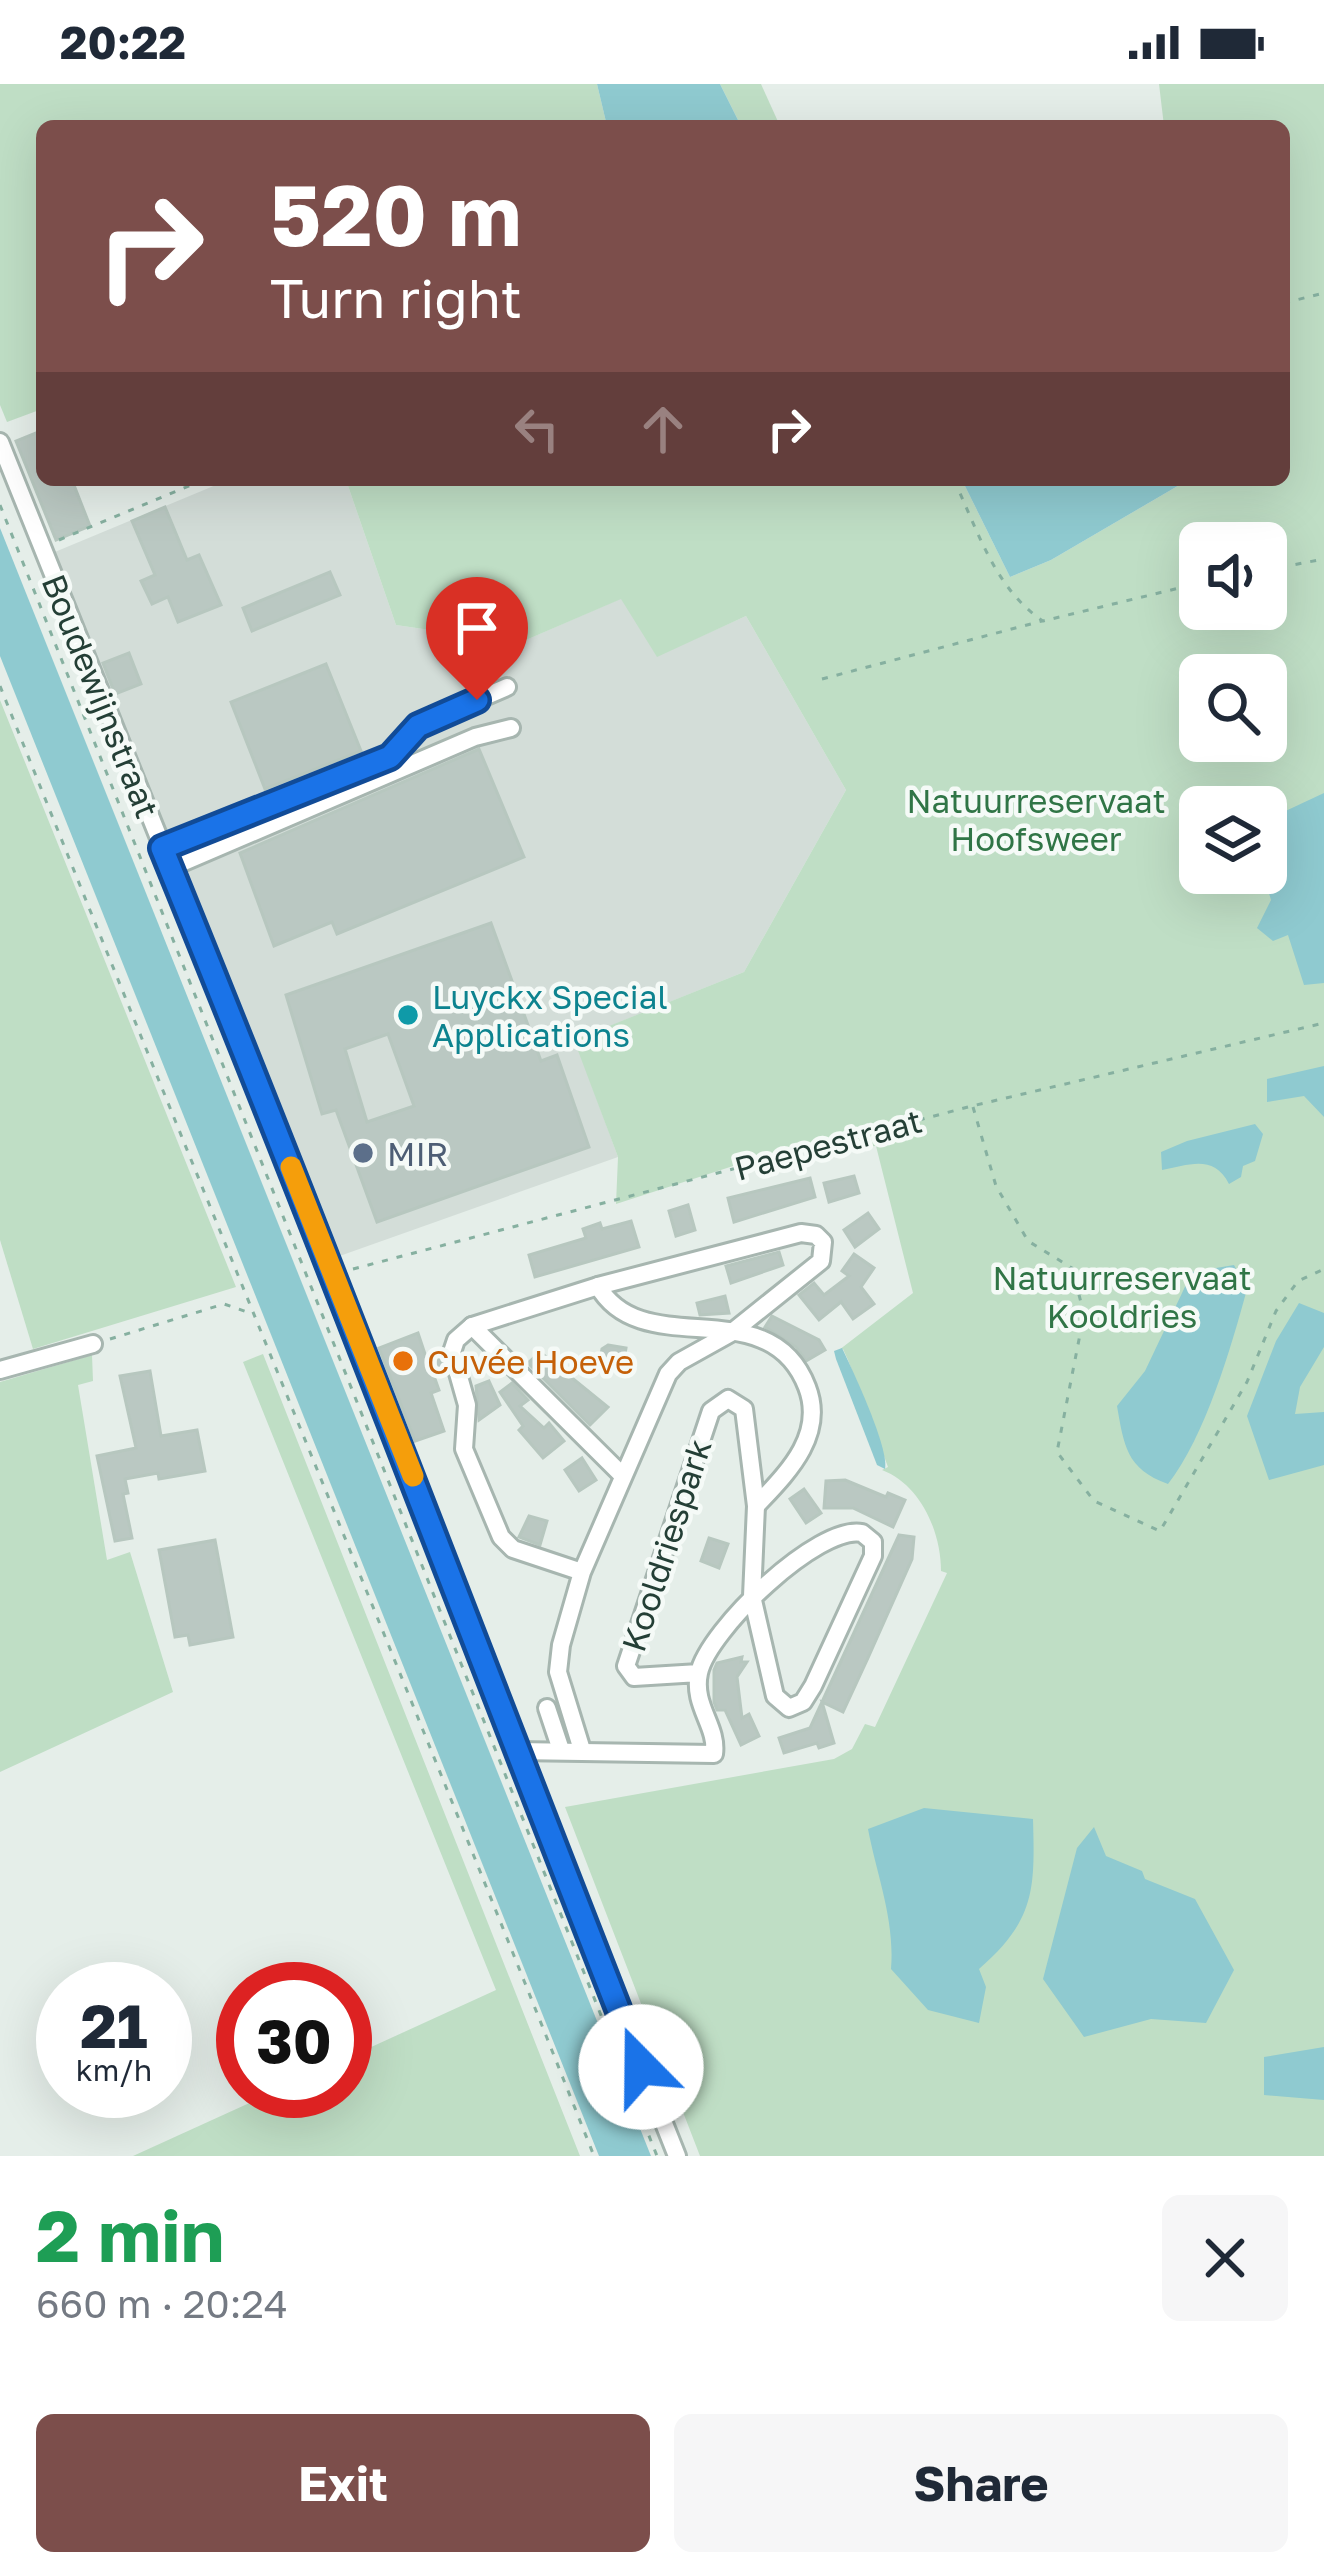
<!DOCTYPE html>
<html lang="en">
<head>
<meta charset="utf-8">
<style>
  :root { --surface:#fff; --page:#f6f6f7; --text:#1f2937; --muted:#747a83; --accent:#7c4e4b }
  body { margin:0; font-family:"Golos Text",sans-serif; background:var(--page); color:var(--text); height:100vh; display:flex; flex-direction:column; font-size:45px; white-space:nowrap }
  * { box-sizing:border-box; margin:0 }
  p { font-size:39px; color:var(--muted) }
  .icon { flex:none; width:66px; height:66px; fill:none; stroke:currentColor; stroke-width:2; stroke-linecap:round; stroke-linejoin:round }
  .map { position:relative; height:2072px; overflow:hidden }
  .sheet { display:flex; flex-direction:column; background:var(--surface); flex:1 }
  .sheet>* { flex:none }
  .hud { position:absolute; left:36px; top:36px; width:1254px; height:366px; border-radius:18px; box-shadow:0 12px 48px #0002; background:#7c4e4b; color:#fff; overflow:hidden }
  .tools { position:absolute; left:1179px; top:438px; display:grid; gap:24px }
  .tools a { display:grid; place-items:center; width:108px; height:108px; border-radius:18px; background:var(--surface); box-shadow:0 12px 48px #0002; font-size:60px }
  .speed { position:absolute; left:36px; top:1878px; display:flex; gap:24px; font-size:60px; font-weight:700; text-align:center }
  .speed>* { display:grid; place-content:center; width:156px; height:156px; border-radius:50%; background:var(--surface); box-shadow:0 12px 48px #0002; line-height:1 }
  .speed small { font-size:30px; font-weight:400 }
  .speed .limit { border:18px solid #d22; background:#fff; color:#111 }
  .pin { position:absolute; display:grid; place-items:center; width:102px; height:102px; color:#fff; margin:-123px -51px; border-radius:50% 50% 50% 0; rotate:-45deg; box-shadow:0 0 12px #0007 }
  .pin .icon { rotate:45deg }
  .me { position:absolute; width:132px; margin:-66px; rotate:338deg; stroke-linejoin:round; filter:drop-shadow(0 0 9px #0008) }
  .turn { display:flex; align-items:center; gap:42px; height:252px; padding:0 36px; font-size:54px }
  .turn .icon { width:156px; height:156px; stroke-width:2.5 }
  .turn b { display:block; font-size:84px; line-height:102px }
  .lanes { display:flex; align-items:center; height:114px; padding:0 36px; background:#0003; justify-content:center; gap:60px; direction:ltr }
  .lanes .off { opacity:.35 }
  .round { display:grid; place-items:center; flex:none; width:126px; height:126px; border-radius:18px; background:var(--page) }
  .headline { display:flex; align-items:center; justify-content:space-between; height:204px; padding:0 36px }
  h1 { font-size:72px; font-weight:700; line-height:90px; color:#1e9e55 }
  .button { display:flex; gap:24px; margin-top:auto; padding:24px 36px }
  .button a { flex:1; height:138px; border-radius:18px; background:var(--accent); color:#fff; font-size:48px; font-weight:700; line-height:138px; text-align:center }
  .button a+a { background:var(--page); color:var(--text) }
  .status { display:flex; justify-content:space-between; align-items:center; height:84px; padding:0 60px; background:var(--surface); direction:ltr }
  .status svg { height:33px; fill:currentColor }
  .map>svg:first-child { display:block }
  .built { fill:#d3ddd8 }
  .green { fill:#bfdec5; fill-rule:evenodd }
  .water { fill:#8fcad0 }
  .building { fill:#bac8c2; stroke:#b7c7bf; stroke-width:3; fill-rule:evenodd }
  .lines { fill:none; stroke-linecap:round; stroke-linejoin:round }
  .minor-casing { stroke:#a7b6b0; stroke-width:22 }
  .path { stroke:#86b0a0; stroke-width:3; stroke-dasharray:6 9; stroke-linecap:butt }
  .minor { stroke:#fff; stroke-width:16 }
  .route-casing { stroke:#114b97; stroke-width:30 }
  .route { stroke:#1a73e8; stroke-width:21 }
  .slow { stroke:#f59e0b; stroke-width:21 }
  .culture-dot { fill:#0f9aa8; stroke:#f5faf7; stroke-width:4.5 }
  .service-dot { fill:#5c6f8a; stroke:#f5faf7; stroke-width:4.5 }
  .food-dot { fill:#e8710a; stroke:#f5faf7; stroke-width:4.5 }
  .labels { text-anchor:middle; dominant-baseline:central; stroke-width:9; stroke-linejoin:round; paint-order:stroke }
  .street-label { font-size:33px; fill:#243f36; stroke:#f5faf7 }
  .park-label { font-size:33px; fill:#307546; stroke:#f5faf7 }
  .culture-label { font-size:33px; fill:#0d838f; stroke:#f5faf7; text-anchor:start }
  .service-label { font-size:33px; fill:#4e5e75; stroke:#f5faf7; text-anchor:start }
  .food-label { font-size:33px; fill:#c56008; stroke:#f5faf7; text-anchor:start }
</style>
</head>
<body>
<div class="status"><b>20:22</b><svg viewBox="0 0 49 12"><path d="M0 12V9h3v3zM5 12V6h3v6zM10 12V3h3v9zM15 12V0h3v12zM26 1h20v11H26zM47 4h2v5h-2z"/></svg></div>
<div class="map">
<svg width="1324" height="2072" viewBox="0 0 1324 2072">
  <rect width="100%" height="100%" fill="#e5eee9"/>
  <path class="built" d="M228,396H346L396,541L519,559L622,514L657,572L746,532L846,706L744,888L575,956L618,1073L334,1174L50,470Z"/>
  <g class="green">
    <path d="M0,0H597L607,42H42V325L7,338L0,321Z"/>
    <path d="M720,0H761L780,42H741Z"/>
    <path d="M1159,0H1324V2072H700L565,1723L834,1675L852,1665L865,1640L875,1643L947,1489L941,1487C941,1448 921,1401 882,1386L888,1383L848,1276L843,1265L839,1266L913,1209L876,1062L779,1067L616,1120L618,1073L574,956L744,888L846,706L746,532L657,573L621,515L519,559L396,541L346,396H962L1010,493L1051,476L1188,396H1284V42H1164ZM1200,459H1266V525H1200ZM1200,591H1266V657H1200ZM1200,723H1266V789H1200Z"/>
    <path d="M0,616L236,1203L33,1265L0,1156Z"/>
    <path d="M263,1270L580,2072H133L276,2007H345V1975L496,1906L243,1278Z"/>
    <path d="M92,1271L93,1297L78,1301L107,1476L130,1468L173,1608L0,1688V1298Z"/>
  </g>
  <g class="water">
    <path d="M597,0H720L741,42H607Z"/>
    <path d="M962,396H1188L1051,476L1010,493Z"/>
    <path d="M0,444L651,2072H599L0,572Z"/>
    <path d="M1324,709V899L1304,901L1288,851L1273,857L1257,844L1271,816L1263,789H1266V736Z"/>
    <path d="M1324,982V1033L1304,1012L1267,1018V995Z"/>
    <path d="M1255,1040L1263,1050L1255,1077L1243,1082L1241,1093L1229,1100C1214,1070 1189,1081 1162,1086L1161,1068L1187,1057Z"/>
    <path d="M1234,1181L1247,1205C1231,1264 1205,1353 1168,1400C1126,1385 1124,1361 1117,1322L1145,1287L1192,1188Z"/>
    <path d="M1299,1219L1324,1229V1263L1300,1303L1295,1330L1324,1328V1381L1269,1396L1247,1332L1276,1257Z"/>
    <path d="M842,1264C854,1289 889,1364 885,1385L877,1381L836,1275L834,1267Z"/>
    <path d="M924,1724L1033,1735C1035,1806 1035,1836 979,1885L986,1903L979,1939L928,1926L891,1885C895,1836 877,1792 868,1745Z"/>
    <path d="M1094,1743L1106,1772L1142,1787L1145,1795L1195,1815L1234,1886L1206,1939L1151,1935L1084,1953L1043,1895L1077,1764Z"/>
    <path d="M1324,1963V2016L1264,2011V1973Z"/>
  </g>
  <g class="building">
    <path d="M36,349L42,366V396H72L90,442L56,456L16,357Z"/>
    <path d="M165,423L187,476L199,471L221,521L178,538L168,513L152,520L141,497L155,491L132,437Z"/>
    <path d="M330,488L340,511L252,547L243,524Z"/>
    <path d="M129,569L141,600L115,610L103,579Z"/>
    <path d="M326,580L361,667L265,705L231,618Z"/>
    <path d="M479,665L524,773L337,850L332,838L274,862L240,769Z"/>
    <path d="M491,839L541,977L557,971L589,1063L377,1138L336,1026L322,1030L286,911ZM388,950L414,1022L367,1038L345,965Z"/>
    <path d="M854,1092L859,1109L829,1118L824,1099Z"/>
    <path d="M810,1094L815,1113L734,1138L728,1114Z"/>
    <path d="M688,1121L695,1146L676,1152L669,1127Z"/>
    <path d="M868,1129L879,1145L855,1163L844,1146Z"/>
    <path d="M631,1137L639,1163L535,1193L529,1171L586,1154L583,1145L600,1139L602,1145Z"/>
    <path d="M779,1168L783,1181L731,1199L726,1182Z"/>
    <path d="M854,1170L874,1184L861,1203L874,1220L853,1235L841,1218L819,1236L799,1211L814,1199L824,1211L849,1192L842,1187Z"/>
    <path d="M725,1212L729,1229L700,1231L697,1219Z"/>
    <path d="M772,1232L819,1256L825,1266L806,1277L796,1263L765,1243Z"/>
    <path d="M418,1249L427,1276L440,1272L445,1289L434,1292L439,1306L431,1309L444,1347L415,1357L379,1264Z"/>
    <path d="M608,1261L626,1264L623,1284L599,1281L602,1265Z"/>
    <path d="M540,1268L608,1323L590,1341L528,1279Z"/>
    <path d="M150,1287L161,1352L197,1346L205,1387L159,1395L158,1389L125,1395L128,1409L123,1410L132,1454L115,1457L97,1372L136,1364L120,1292Z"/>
    <path d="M489,1297L500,1321L479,1336L476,1302Z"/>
    <path d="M512,1299L528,1316L520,1322L544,1344L549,1339L564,1357L543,1374L519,1346L523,1342L500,1308Z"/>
    <path d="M582,1374L596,1396L579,1407L565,1386Z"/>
    <path d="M845,1396L886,1413L888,1409L905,1416L893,1443L853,1424H824L826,1397Z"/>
    <path d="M804,1405L821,1429L806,1439L790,1415Z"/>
    <path d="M529,1432L547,1437L540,1461L519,1453Z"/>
    <path d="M899,1451L914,1453L912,1475L868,1574L843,1628L822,1618L834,1659L819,1664L817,1659L784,1669L779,1654L810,1644Z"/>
    <path d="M709,1454L728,1460L719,1484L701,1477Z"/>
    <path d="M215,1456L233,1553L190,1561L188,1551L175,1553L159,1466Z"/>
    <path d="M742,1573L741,1578H747L737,1593L742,1634L749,1630L759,1652L741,1661L725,1626H717L714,1618V1586L717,1579Z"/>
  </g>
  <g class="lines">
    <g class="minor-casing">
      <g id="minor">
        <path d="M0,358L334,1190L516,1667L677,2072"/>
        <path d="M162,764L390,673L417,642L507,603"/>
        <path d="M170,784L475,653L511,644"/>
        <path d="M598,1202C643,1280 769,1204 807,1303C826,1352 786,1390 756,1422"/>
        <path d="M472,1242L622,1391"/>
        <path d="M0,1286L93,1260"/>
        <path d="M582,1488L668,1290L679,1278L731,1249L821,1177L823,1158L816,1151L801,1149L598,1202L472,1242L456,1256L452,1268L467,1321L464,1365L501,1453L513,1465L582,1488L561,1561L558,1588L582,1666"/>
        <path d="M547,1624L561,1666"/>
        <path d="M516,1667L714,1670C718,1642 692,1622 699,1589C708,1546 819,1440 862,1449L873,1458V1472L813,1602L803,1618L789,1624L775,1612L752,1512L756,1422L744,1325L728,1315L711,1327L626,1582L634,1593L699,1589"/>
      </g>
    </g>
    <g class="path">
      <path d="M1284,219L1324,209"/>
      <path d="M954,396C978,447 995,505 1043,537L1200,499"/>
      <path d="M0,421L657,2072"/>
      <path d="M59,456L203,396"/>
      <path d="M1266,486L1324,475"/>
      <path d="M822,595L1042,537"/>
      <path d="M0,602C196,1093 399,1581 594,2072"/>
      <path d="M973,1023L996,1102L1028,1157L1072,1184L1084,1230L1057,1368L1094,1417L1160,1447L1247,1298L1276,1227L1298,1197L1324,1185"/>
      <path d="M353,1185L972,1022L1324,939"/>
      <path d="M110,1255L224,1220L250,1229"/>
    </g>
    <use href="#minor" class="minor"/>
  </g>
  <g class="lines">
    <g class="route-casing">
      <path id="route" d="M477,616L418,642L390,673L162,764C327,1168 481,1577 641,1983"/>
    </g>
    <use href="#route" class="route"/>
    <path class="slow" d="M291,1083L413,1392"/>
  </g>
  <circle class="culture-dot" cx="408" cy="931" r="12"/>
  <circle class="service-dot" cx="363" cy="1069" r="12"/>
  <circle class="food-dot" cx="403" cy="1277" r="12"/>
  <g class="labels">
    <g class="street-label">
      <text transform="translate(101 612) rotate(68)">Boudewijnstraat</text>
      <text transform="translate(828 1060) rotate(-15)">Paepestraat</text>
      <text transform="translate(666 1461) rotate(-72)">Kooldriespark</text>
    </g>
    <g class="park-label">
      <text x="1036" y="716">Natuurreservaat<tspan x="1036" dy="38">Hoofsweer</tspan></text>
      <text x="1122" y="1193">Natuurreservaat<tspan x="1122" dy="38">Kooldries</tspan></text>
    </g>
    <g class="culture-label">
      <text x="432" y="912">Luyckx Special<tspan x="432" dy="38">Applications</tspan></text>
    </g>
    <g class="service-label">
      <text x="387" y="1069">MIR</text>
    </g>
    <g class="food-label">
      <text x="427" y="1277">Cuvée Hoeve</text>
    </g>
  </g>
</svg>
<div class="tools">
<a><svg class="icon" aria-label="sound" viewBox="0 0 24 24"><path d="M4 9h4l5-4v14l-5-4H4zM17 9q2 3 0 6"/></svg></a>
<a><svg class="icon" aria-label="search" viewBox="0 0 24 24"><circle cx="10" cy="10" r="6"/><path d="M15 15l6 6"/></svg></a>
<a><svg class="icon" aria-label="layers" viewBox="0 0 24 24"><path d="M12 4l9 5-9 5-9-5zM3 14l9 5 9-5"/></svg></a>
</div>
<div class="speed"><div>21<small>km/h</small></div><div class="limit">30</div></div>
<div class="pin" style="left:477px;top:616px;background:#d93025"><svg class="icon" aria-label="arrive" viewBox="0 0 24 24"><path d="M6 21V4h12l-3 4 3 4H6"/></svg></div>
<svg class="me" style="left:641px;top:1983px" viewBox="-20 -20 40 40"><circle r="19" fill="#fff"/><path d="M0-13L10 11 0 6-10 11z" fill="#1a73e8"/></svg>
<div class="hud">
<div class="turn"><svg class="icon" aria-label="right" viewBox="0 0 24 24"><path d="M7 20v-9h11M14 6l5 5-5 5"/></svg><div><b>520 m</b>Turn right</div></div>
<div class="lanes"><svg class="icon off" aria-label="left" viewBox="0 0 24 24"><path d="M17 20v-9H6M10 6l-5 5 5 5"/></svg><svg class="icon off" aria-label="ahead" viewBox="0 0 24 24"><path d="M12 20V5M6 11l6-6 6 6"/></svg><svg class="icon" aria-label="right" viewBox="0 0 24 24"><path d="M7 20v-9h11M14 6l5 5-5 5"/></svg></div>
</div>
</div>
<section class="sheet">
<div class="headline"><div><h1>2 min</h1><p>660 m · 20:24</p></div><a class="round"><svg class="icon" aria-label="close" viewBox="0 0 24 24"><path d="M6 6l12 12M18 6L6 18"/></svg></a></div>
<div class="button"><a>Exit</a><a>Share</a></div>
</section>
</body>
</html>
